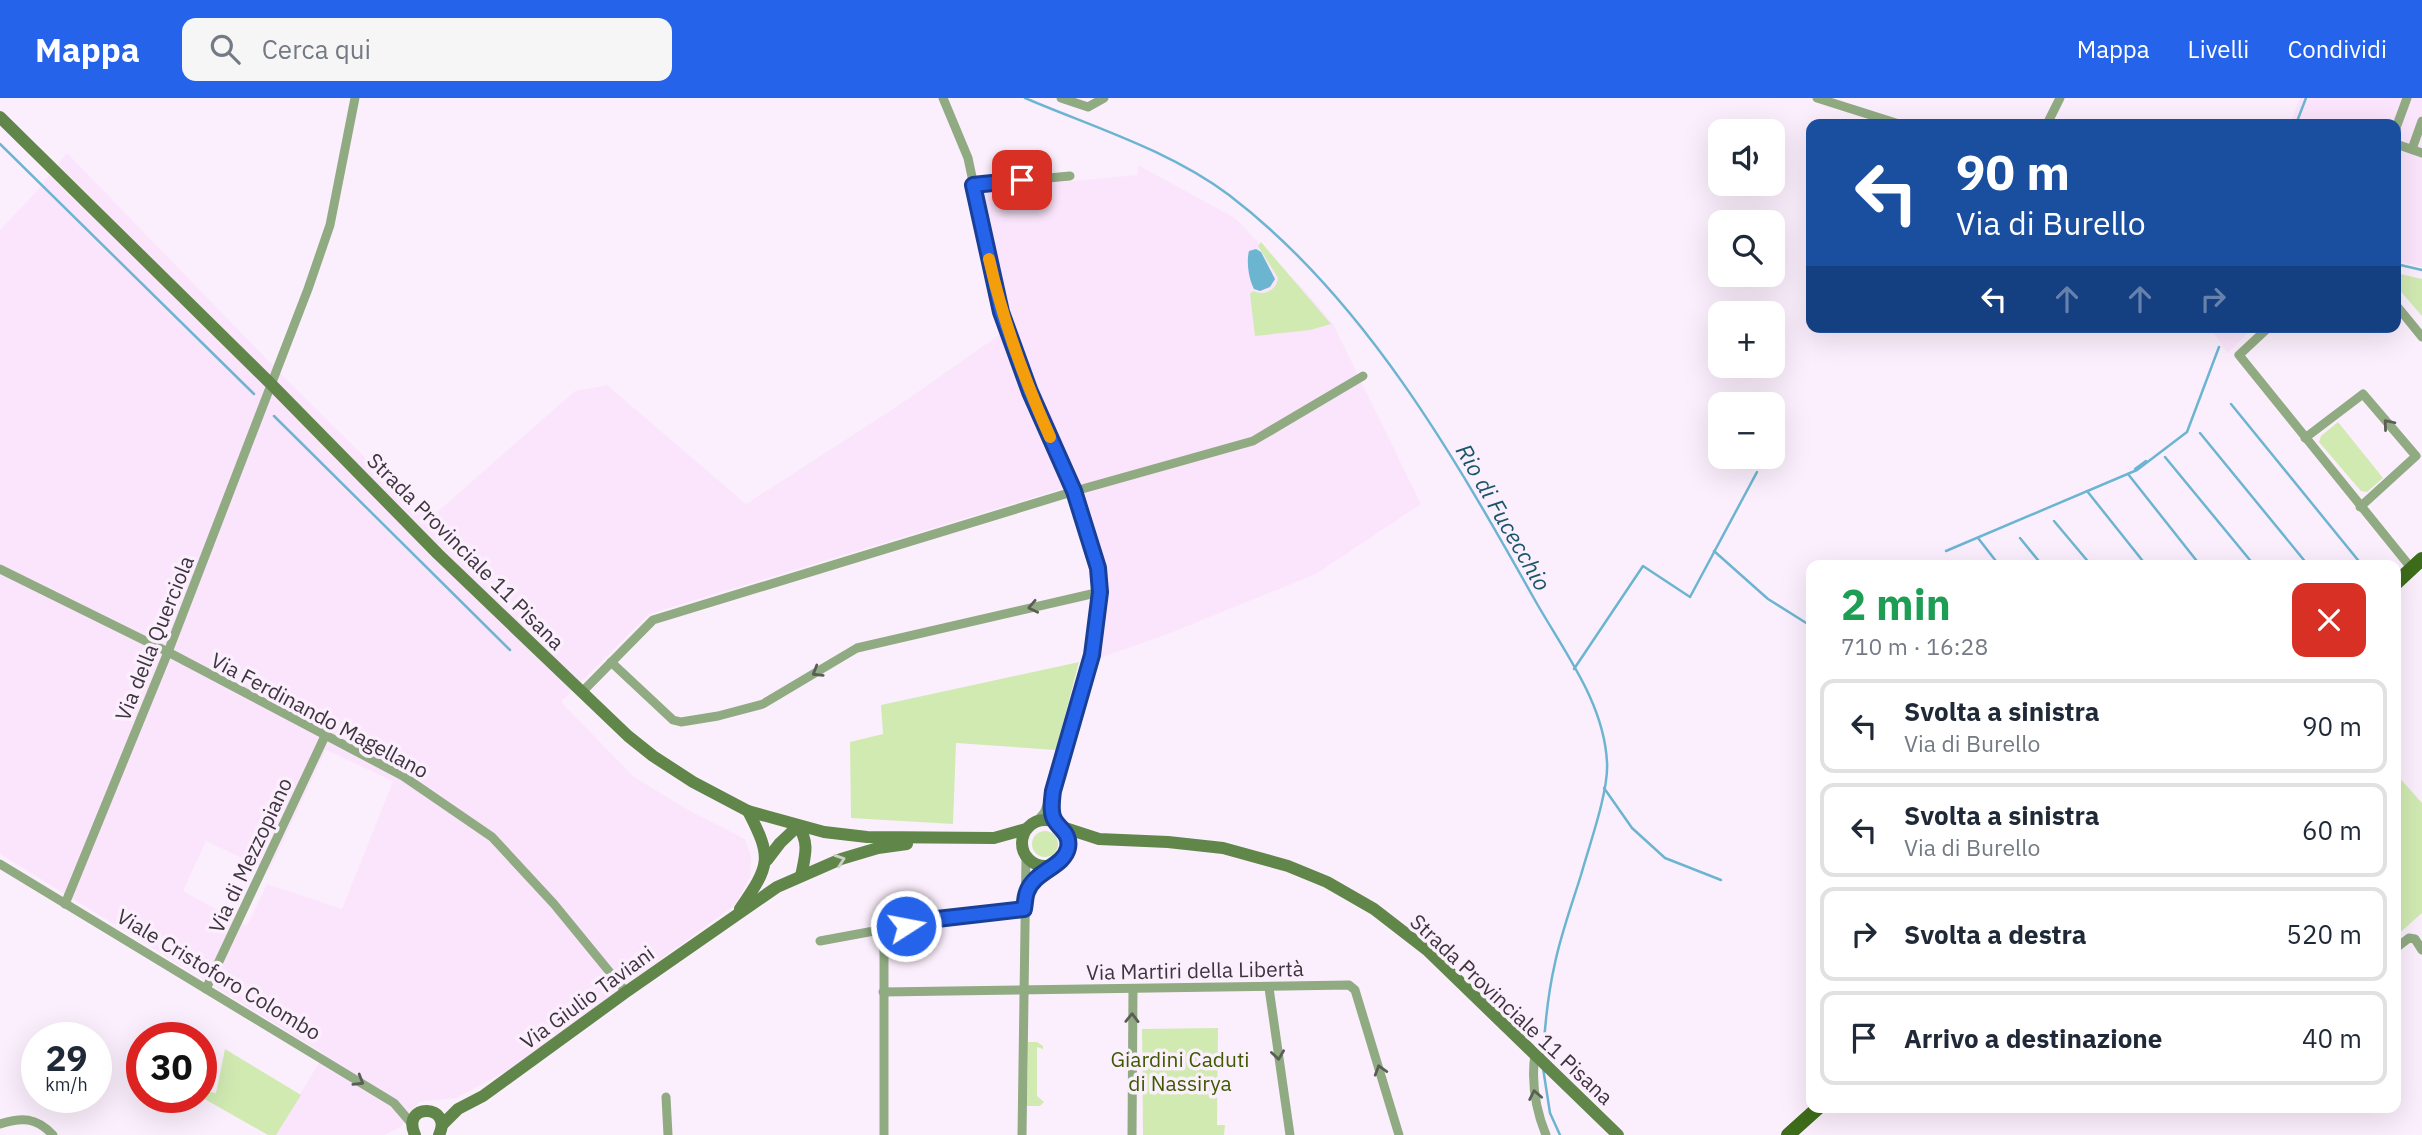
<!DOCTYPE html>
<html lang="it">
<head>
<meta charset="utf-8">
<style>
  :root { --surface:#fff; --page:#f6f6f7; --text:#1f2937; --muted:#747a83; --line:#e0e1e3; --accent:#2563eb }
  body { margin:0; font-family:"IBM Plex Sans",sans-serif; background:var(--page); color:var(--text); height:100vh; display:flex; flex-direction:column; font-size:26px; white-space:nowrap }
  * { box-sizing:border-box; margin:0 }
  p { font-size:23px; color:var(--muted) }
  .icon { flex:none; width:38px; height:38px; fill:none; stroke:currentColor; stroke-width:2; stroke-linecap:round; stroke-linejoin:round }
  .map { position:relative; flex:1; overflow:hidden }
  .panel { position:absolute; left:1806px; top:462px; width:595px; height:553px; display:flex; flex-direction:column; background:var(--surface); border-radius:14px; box-shadow:0 7px 28px #0002 }
  .panel>* { flex:none }
  .hud { position:absolute; left:1806px; top:21px; width:595px; height:214px; border-radius:14px; box-shadow:0 7px 28px #0002; background:#1a4fa0; color:#fff; overflow:hidden }
  .tools { position:absolute; left:1708px; top:21px; display:grid; gap:14px }
  .tools a { display:grid; place-items:center; width:77px; height:77px; border-radius:14px; background:var(--surface); box-shadow:0 7px 28px #0002; font-size:35px }
  .speed { position:absolute; left:21px; top:924px; display:flex; gap:14px; font-size:35px; font-weight:700; text-align:center }
  .speed>* { display:grid; place-content:center; width:91px; height:91px; border-radius:50%; background:var(--surface); box-shadow:0 7px 28px #0002; line-height:1 }
  .speed small { font-size:18px; font-weight:400 }
  .speed .limit { border:10px solid #d22; background:#fff; color:#111 }
  .pin { position:absolute; display:grid; place-items:center; width:60px; height:60px; color:#fff; margin:-30px; border-radius:14px; box-shadow:0 4px 10px #0006 }
  .me { position:absolute; width:77px; margin:-38px; rotate:79deg; stroke-linejoin:round; filter:drop-shadow(0 0 5px #0008) }
  .turn { display:flex; align-items:center; gap:24px; height:147px; padding:0 35px; font-size:32px }
  .turn .icon { width:91px; height:91px; stroke-width:2.5 }
  .turn b { display:block; font-size:49px; line-height:60px }
  .lanes { display:flex; align-items:center; height:66px; padding:0 35px; background:#0003; justify-content:center; gap:35px; direction:ltr }
  .lanes .off { opacity:.35 }
  .round { display:grid; place-items:center; flex:none; width:74px; height:74px; border-radius:14px; background:var(--page) }
  .summary { display:flex; align-items:center; justify-content:space-between; height:119px; padding:0 35px }
  h1 { font-size:42px; font-weight:700; line-height:52px; color:#1e9e55 }
  ul { padding:0; list-style:none }
  li { display:flex; align-items:center; gap:21px; height:94px; margin:0 14px 10px; padding:0 21px; border:4px solid var(--line); border-radius:14px }
  li div { flex:1 }
  li b { display:block; font-size:26px }
  li em { font-style:normal }
  header { display:flex; align-items:center; gap:42px; box-sizing:border-box; height:98px; padding:0 35px; background:var(--accent); color:#fff }
  header strong { font-size:33px }
  nav { display:flex; gap:38px; margin-inline-start:auto; font-size:24px }
  .search { width:490px; height:63px; background:var(--page); display:flex; align-items:center; gap:18px; box-sizing:border-box; padding:0 24px; border-radius:14px; color:var(--muted); font-size:26px }
  .map>svg:first-child { display:block }
  .built { fill:#fbe5fc; fill-rule:evenodd }
  .green { fill:#d1eab2 }
  .water { fill:#6cb5d1 }
  .lines { fill:none; stroke-linecap:round; stroke-linejoin:round }
  .stream { stroke:#6cb5d1; stroke-width:2.5 }
  .minor { stroke:#90aa82; stroke-width:9 }
  .secondary { stroke:#608649; stroke-width:12 }
  .primary { stroke:#3d6c1a; stroke-width:14 }
  .oneway { stroke:#5a5e55 }
  .oneway2 { stroke:#cdd0c7 }
  .route-casing { stroke:#184099; stroke-width:18 }
  .route { stroke:#2563eb; stroke-width:12 }
  .slow { stroke:#f59e0b; stroke-width:12 }
  .labels { text-anchor:middle; dominant-baseline:central; stroke-width:7; stroke-linejoin:round; paint-order:stroke }
  .street-label { font-size:21px; fill:#3d353d; stroke:#fceffd }
  .park-label { font-size:21px; fill:#3e5a00; stroke:#fceffd }
  .water-label { font-size:23px; font-style:italic; fill:#1a566a; stroke:#fceffd }
</style>
</head>
<body>
<header>
<strong>Mappa</strong>
<div class="search"><svg class="icon" aria-label="search" viewBox="0 0 24 24"><circle cx="10" cy="10" r="6"/><path d="M15 15l6 6"/></svg>Cerca qui</div>
<nav><a>Mappa</a><a>Livelli</a><a>Condividi</a></nav>
</header>
<div class="map">
<svg width="2422" height="1037" viewBox="0 0 2422 1037">
  <rect width="100%" height="100%" fill="#fceffd"/>
  <g class="built">
    <path d="M2300,0H2422V169L2396,162V26H2290Z"/>
    <path d="M67,55L287,282L428,422L575,293L607,287L746,406L899,307L999,237L967,92L1138,77V67L1235,120L1307,195L1333,226L1421,406L1316,476L1168,536L1100,560L1107,478L1078,386L649,516L561,604L634,679L690,713L745,741L751,759L750,779L736,806L514,969L456,1000L419,1004L401,1029L384,1037H276L324,956L0,756V132L36,94ZM326,652L393,683L342,811L267,786L247,828L183,793L206,743L269,773Z"/>
    <path d="M2209,229H2253L2228,255Z"/>
  </g>
  <g class="green">
    <path d="M1261,144L1331,226L1310,232L1255,238L1250,196L1253,193C1264,198 1276,193 1278,180L1258,148Z"/>
    <path d="M2396,175L2422,181V218L2396,188Z"/>
    <path d="M2338,324L2383,380L2367,394L2361,393L2319,344L2321,338Z"/>
    <path d="M1079,564L1056,652L956,645L953,726L851,720L850,644L883,636L881,607Z"/>
    <path d="M2396,676L2422,705V815L2396,838Z"/>
    <circle cx="1045" cy="746" r="13"/>
    <path d="M1218,930L1217,1027H1225L1224,1037H1143L1142,931Z"/>
    <path d="M1028,944H1037L1043,948V951L1037,949V998L1044,1004L1040,1008H1027Z"/>
    <path d="M225,951L301,997L276,1037H268L201,999V992L216,995Z"/>
  </g>
  <path class="water" d="M1256,151L1261,154L1275,181L1270,189L1260,193L1254,191C1249,182 1246,164 1249,153Z"/>
  <g class="lines">
    <g class="stream">
      <path d="M1025,0C1093,29 1169,52 1229,97C1364,200 1454,358 1536,504C1565,555 1604,605 1607,664C1609,693 1589,748 1581,777C1572,806 1561,836 1555,865C1548,895 1545,926 1543,956"/>
      <path d="M2296,26L2306,0"/>
      <path d="M0,46L254,296"/>
      <path d="M2396,166L2422,172"/>
      <path d="M2231,306L2362,467"/>
      <path d="M274,318L510,552"/>
      <path d="M2200,335L2308,467"/>
      <path d="M2165,359L2254,467"/>
      <path d="M2135,371L2146,363"/>
      <path d="M2128,376L2200,467"/>
      <path d="M2087,393L2146,467"/>
      <path d="M2054,423L2091,467"/>
      <path d="M1978,440L1999,467"/>
      <path d="M2020,440L2042,467"/>
      <path d="M1714,453L1768,501L1811,528"/>
      <path d="M1946,453L2137,372L2187,334L2219,249"/>
      <path d="M1574,571L1643,468L1690,499L1757,374"/>
      <path d="M1604,690L1632,730L1665,760L1721,782"/>
      <path d="M1543,970L1550,1015L1560,1037"/>
    </g>
    <g class="minor">
      <path d="M943,0L968,60L999,206L1015,256L1075,393L1098,470L1100,494L1092,557L1053,693L1044,715L1037,723"/>
      <path d="M1061,0L1088,9L1104,0"/>
      <path d="M1817,0L1899,26"/>
      <path d="M2047,26L2060,0"/>
      <path d="M2396,30L2407,0"/>
      <path d="M2396,46L2422,55"/>
      <path d="M2412,51L2422,23"/>
      <path d="M973,87L1070,78"/>
      <path d="M2396,207L2422,239"/>
      <path d="M2269,229L2239,257L2412,471"/>
      <path d="M2305,340L2363,296L2416,358L2360,409"/>
      <path d="M0,471L168,554L403,678L492,739L554,806L626,894"/>
      <path d="M611,564L673,622L681,624L718,618L763,606L857,550L1100,494"/>
      <path d="M582,594L653,522L1075,393L1253,343L1363,278"/>
      <path d="M1052,702V715L1055,724"/>
      <path d="M0,766L394,1005L412,1026"/>
      <path d="M1028,792L1043,774L1057,765"/>
      <path d="M65,806L168,554L308,191L330,127L355,0"/>
      <path d="M884,833V1037"/>
      <path d="M820,843L928,823L1025,811"/>
      <path d="M2396,850L2409,840L2415,841L2422,852"/>
      <path d="M1269,890L1290,1037"/>
      <path d="M206,891L325,638"/>
      <path d="M883,894L1349,887L1355,892L1399,1037"/>
      <path d="M1535,956C1531,984 1535,1010 1546,1037"/>
      <path d="M666,999L668,1037"/>
      <path d="M0,1026C22,1019 36,1019 53,1037"/>
      <path d="M1022,1037L1026,760"/>
      <path d="M1132,1037L1133,891"/>
    </g>
    <g class="secondary">
      <path d="M0,19L271,286L438,456L582,594L628,638L653,658L693,684L748,713L824,734L867,739L994,740L1026,731"/>
      <circle cx="1045" cy="745" r="23"/>
      <path d="M798,728C810,745 805,758 801,778"/>
      <path d="M1062,729L1099,741L1168,744L1223,750L1288,768L1327,784L1374,811L1427,852L1618,1037"/>
      <path d="M767,762L780,745L798,728"/>
      <path d="M740,811C770,767 773,761 748,713"/>
      <path d="M442,1027L458,1011L483,998L626,894L777,789L841,761L878,750L907,746"/>
      <path d="M415,1037C400,1004 454,1006 439,1037"/>
    </g>
    <g class="primary">
      <path d="M2396,485L2422,461"/>
      <path d="M1788,1037L1818,1010"/>
    </g>
  </g>
  <defs><path id="oneway-chevron" d="M-2-3.5L2.5 0L-2 3.5" fill="none" stroke-width="1.6" stroke-linecap="round" stroke-linejoin="round" transform="scale(1.75)"/></defs>
  <g class="oneway">
    <use href="#oneway-chevron" transform="translate(2388 326) rotate(-130)"/>
    <use href="#oneway-chevron" transform="translate(1033 509) rotate(168)"/>
    <use href="#oneway-chevron" transform="translate(817 574) rotate(149)"/>
    <use href="#oneway-chevron" transform="translate(1132 920) rotate(-89)"/>
    <use href="#oneway-chevron" transform="translate(1278 957) rotate(82)"/>
    <use href="#oneway-chevron" transform="translate(1380 972) rotate(-107)"/>
    <use href="#oneway-chevron" transform="translate(359 983) rotate(31)"/>
    <use href="#oneway-chevron" transform="translate(1535 997) rotate(-101)"/>
  </g>
  <use class="oneway2" href="#oneway-chevron" transform="translate(840 762) rotate(-19)"/>
  <g class="lines">
    <g class="route-casing">
      <path id="route" d="M906,828L928,822L1024,811C1025,806 1025,799 1027,794C1034,773 1064,769 1068,750C1071,735 1059,731 1054,721C1050,713 1052,702 1053,693L1092,557L1100,494L1098,470L1074,393L1030,294L1001,214L973,87L1022,82"/>
    </g>
    <use href="#route" class="route"/>
    <path class="slow" d="M989,161C1003,223 1024,281 1050,339"/>
  </g>
  <g class="labels">
    <g class="street-label">
      <text transform="translate(466 453) rotate(45)">Strada Provinciale 11 Pisana</text>
      <text transform="translate(154 540) rotate(-68)">Via della Querciola</text>
      <text transform="translate(320 617) rotate(28)">Via Ferdinando Magellano</text>
      <text transform="translate(250 757) rotate(-65)">Via di Mezzopiano</text>
      <text transform="translate(1195 872) rotate(-1)">Via Martiri della Libertà</text>
      <text transform="translate(219 876) rotate(31)">Viale Cristoforo Colombo</text>
      <text transform="translate(587 899) rotate(-36)">Via Giulio Taviani</text>
      <text transform="translate(1512 911) rotate(43)">Strada Provinciale 11 Pisana</text>
    </g>
    <g class="park-label">
      <text x="1180" y="961">Giardini Caduti<tspan x="1180" dy="24">di Nassirya</tspan></text>
    </g>
    <g class="water-label">
      <text transform="translate(1504 419) rotate(60)">Rio di Fucecchio</text>
    </g>
  </g>
</svg>
<div class="tools">
<a><svg class="icon" aria-label="sound" viewBox="0 0 24 24"><path d="M4 9h4l5-4v14l-5-4H4zM17 9q2 3 0 6"/></svg></a>
<a><svg class="icon" aria-label="search" viewBox="0 0 24 24"><circle cx="10" cy="10" r="6"/><path d="M15 15l6 6"/></svg></a>
<a>+</a>
<a>−</a>
</div>
<div class="speed"><div>29<small>km/h</small></div><div class="limit">30</div></div>
<div class="pin" style="left:1022px;top:82px;background:#d93025"><svg class="icon" aria-label="arrive" viewBox="0 0 24 24"><path d="M6 21V4h12l-3 4 3 4H6"/></svg></div>
<svg class="me" style="left:906px;top:828px" viewBox="-20 -20 40 40"><circle r="17" fill="#2563eb" stroke="#fff" stroke-width="3"/><path d="M0-11L8 9 0 5-8 9z" fill="#fff"/></svg>
<div class="hud">
<div class="turn"><svg class="icon" aria-label="left" viewBox="0 0 24 24"><path d="M17 20v-9H6M10 6l-5 5 5 5"/></svg><div><b>90 m</b>Via di Burello</div></div>
<div class="lanes"><svg class="icon" aria-label="left" viewBox="0 0 24 24"><path d="M17 20v-9H6M10 6l-5 5 5 5"/></svg><svg class="icon off" aria-label="ahead" viewBox="0 0 24 24"><path d="M12 20V5M6 11l6-6 6 6"/></svg><svg class="icon off" aria-label="ahead" viewBox="0 0 24 24"><path d="M12 20V5M6 11l6-6 6 6"/></svg><svg class="icon off" aria-label="right" viewBox="0 0 24 24"><path d="M7 20v-9h11M14 6l5 5-5 5"/></svg></div>
</div>
<section class="panel">
<div class="summary"><div><h1>2 min</h1><p>710 m · 16:28</p></div><a class="round" style="background:#d93025;color:#fff"><svg class="icon" aria-label="close" viewBox="0 0 24 24"><path d="M6 6l12 12M18 6L6 18"/></svg></a></div>
<ul>
<li><svg class="icon" aria-label="left" viewBox="0 0 24 24"><path d="M17 20v-9H6M10 6l-5 5 5 5"/></svg><div><b>Svolta a sinistra</b><p>Via di Burello</p></div><em>90 m</em></li>
<li><svg class="icon" aria-label="left" viewBox="0 0 24 24"><path d="M17 20v-9H6M10 6l-5 5 5 5"/></svg><div><b>Svolta a sinistra</b><p>Via di Burello</p></div><em>60 m</em></li>
<li><svg class="icon" aria-label="right" viewBox="0 0 24 24"><path d="M7 20v-9h11M14 6l5 5-5 5"/></svg><div><b>Svolta a destra</b></div><em>520 m</em></li>
<li><svg class="icon" aria-label="arrive" viewBox="0 0 24 24"><path d="M6 21V4h12l-3 4 3 4H6"/></svg><div><b>Arrivo a destinazione</b></div><em>40 m</em></li>
</ul>
</section>
</div>
</body>
</html>
